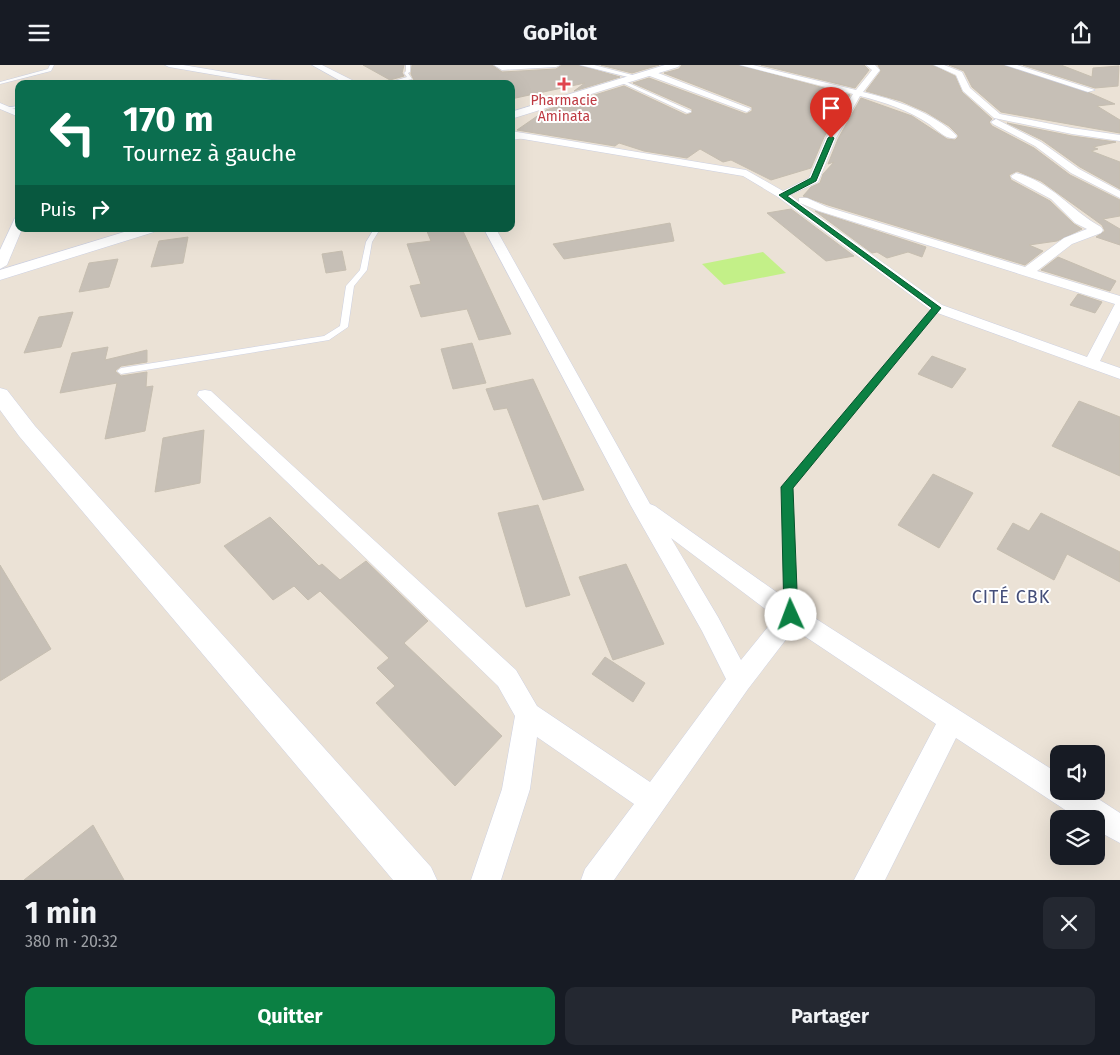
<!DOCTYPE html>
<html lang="fr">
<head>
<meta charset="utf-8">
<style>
  :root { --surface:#171b24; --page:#242831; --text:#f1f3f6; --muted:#9ea1a6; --accent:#0b8043 }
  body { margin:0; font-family:"Fira Sans",sans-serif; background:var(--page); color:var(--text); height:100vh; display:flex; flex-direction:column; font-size:19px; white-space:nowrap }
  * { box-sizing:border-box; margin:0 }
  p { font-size:16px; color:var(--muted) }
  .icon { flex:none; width:28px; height:28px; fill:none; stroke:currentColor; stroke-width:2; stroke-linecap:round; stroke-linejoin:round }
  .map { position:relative; height:815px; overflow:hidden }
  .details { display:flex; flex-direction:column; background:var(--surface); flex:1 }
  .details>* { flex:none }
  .hud { position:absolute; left:15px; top:15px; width:500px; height:152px; border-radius:10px; box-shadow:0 5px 20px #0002; background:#0b6e4f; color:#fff; overflow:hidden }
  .buttons { position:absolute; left:1050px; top:680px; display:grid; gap:10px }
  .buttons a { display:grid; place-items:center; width:55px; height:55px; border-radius:10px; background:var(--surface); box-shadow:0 5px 20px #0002; font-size:25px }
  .pin { position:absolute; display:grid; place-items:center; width:42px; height:42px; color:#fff; margin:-51px -21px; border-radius:50% 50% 50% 0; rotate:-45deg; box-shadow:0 0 5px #0007 }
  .pin .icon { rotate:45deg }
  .me { position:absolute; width:55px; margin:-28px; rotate:358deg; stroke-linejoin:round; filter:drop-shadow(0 0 4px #0008) }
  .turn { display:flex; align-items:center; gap:18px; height:105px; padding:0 25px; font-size:22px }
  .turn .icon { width:65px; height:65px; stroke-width:2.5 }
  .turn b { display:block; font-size:35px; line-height:42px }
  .then { display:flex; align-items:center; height:48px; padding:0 25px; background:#0003; gap:10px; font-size:19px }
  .round { display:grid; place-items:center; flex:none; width:52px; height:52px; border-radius:10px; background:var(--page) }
  .headline { display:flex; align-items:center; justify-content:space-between; height:85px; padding:0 25px }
  h1 { font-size:30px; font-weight:700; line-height:38px }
  .cta { display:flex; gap:10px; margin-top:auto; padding:10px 25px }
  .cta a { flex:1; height:58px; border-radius:10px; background:var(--accent); color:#fff; font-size:20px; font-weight:700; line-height:58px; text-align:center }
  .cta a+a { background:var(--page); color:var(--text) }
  header { display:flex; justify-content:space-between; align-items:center; height:65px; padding:0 25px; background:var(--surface); font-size:22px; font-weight:700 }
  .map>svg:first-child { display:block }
  .pitch { fill:#c3f088 }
  .building { fill:#c6bfb6; stroke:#c6beb0 }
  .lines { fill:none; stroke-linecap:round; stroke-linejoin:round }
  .service-casing { stroke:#ccd0e2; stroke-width:1 }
  .minor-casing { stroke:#ccd0e2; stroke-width:1 }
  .tertiary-casing { stroke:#ccd0e2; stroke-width:1 }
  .service { fill:#fff; fill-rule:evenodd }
  .minor { fill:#fff; fill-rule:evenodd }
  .tertiary { fill:#fff; fill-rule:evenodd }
  .route { fill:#0b8043; stroke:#07532c }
  .health-dot { fill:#e0444e; stroke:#fff; stroke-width:2 }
  .labels { text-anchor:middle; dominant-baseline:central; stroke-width:4; stroke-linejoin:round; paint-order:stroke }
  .far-health-label { font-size:14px; fill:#be3a42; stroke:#fff }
  .neighbourhood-label { font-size:18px; letter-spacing:1px; fill:#444e7a; stroke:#fff }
</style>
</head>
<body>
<header><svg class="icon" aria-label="menu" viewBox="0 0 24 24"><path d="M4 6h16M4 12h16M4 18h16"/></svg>GoPilot<svg class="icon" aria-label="share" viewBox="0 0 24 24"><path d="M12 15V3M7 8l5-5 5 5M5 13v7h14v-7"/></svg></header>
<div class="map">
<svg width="1120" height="815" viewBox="0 0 1120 815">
  <rect width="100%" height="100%" fill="#ebe2d6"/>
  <path class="pitch" d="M763,187L786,208L724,220L702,199Z"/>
  <g class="building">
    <path d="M363,0H404L402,8L404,11L390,15Z"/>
    <path d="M412,0H492L502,7L556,4L562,0H578L620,12L574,26L585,18L511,34V19H401L414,15L411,9Z"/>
    <path d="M601,0H659L632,8Z"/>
    <path d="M682,0H738L850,30L824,72L811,103L771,115L731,95L723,97L700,84L687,93L644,86L619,78L615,81L517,65L546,45L624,21L686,50L692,48V44L633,18L649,13L746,49L752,46V42L664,8L679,4Z"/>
    <path d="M761,0H864L869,5L855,23Z"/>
    <path d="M878,0H932L955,11L962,27L992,54L989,57L992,61L1034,83L1070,110L1120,135V151L1103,154L1120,164V180L1096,172L1105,166L1102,160L1041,116L1017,106L1009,110L1011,115L1050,136L1074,159L1082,164L1057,176L1029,180L1043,186L1025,200L828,140L803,131L811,122L820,118L823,109L834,97L828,99L838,74L861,33L912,51L947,74L955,75L958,72V70L949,61L926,47L901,36L866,26L881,6Z"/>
    <path d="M949,0H1003L1090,28L1115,39L1097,41L1120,55V68L1001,47L972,22L964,6Z"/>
    <path d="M1023,0H1061L1092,12L1093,3L1119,1L1118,21L1095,23Z"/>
    <path d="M1007,58L1072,71L1116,77L1093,82L1098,84L1091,86L1120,97V124L1080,102L1042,75Z"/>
    <path d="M791,144L854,191L826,196L767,148Z"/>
    <path d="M815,146L926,182L922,192L908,187L887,193L877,187L872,188Z"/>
    <path d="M670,158L674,176L564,194L553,179Z"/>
    <path d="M426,164H462L511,269L479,275L467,244L421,252L410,221L421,219L407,179L431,176Z"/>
    <path d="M188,172L183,198L151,202L159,176Z"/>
    <path d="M342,186L346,205L326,208L322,189Z"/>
    <path d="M1058,192L1116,216L1110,226L1041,205Z"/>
    <path d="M118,194L109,222L79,227L89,198Z"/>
    <path d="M1078,229L1102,237L1095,248L1070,240Z"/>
    <path d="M73,247L61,282L24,288L39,252Z"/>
    <path d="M472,278L486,318L453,324L441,284Z"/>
    <path d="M108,282L105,295L147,285V297L121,301L115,306L121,311L147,307L146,322L153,321L145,366L105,374L117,318L60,328L72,288Z"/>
    <path d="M932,291L966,304L952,323L918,309Z"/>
    <path d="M533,314L562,377L584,425L543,435L507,343L494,345L486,324Z"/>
    <path d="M1079,336L1120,352V411L1052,381Z"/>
    <path d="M204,365L200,418L155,427L163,373Z"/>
    <path d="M933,409L973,428L939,483L898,460Z"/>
    <path d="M538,440L570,530L526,542L498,448Z"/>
    <path d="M1041,448L1120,487V517L1067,489L1054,515L997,484L1013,458L1029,466Z"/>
    <path d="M270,452L319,501L322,499L340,515L366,496L428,556L404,578L502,671L455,721L376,638L395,621L377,603L389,593L320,526L308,535L294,521L273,535L224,481Z"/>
    <path d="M626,499L664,579L613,595L579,512Z"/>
    <path d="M0,500L51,584L0,616Z"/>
    <path d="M605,592L645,618L633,637L592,609Z"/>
    <path d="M93,760L124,815H24Z"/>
  </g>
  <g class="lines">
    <g class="service-casing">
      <g id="service">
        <path d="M50,0H54L51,6L0,19V17L48,4Z"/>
        <path d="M406,0H410V7L408,8L412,14L392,19H384L407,12L404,8L406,6Z"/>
        <path d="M622,15L691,46V47L687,48L620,17Z"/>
        <path d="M19,41V43L5,44L3,43Z"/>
        <path d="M523,70L525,73L511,75V72Z"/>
        <path d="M374,164H380L372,177L367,205L354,221L348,262L329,275L121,309L117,306L121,303L324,271L340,261L346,221L360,205L366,177Z"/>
        <path d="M934,241H940L941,243L792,423L797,550L795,554L791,555L787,554L785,550L782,422Z"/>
      </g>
    </g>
    <g class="minor-casing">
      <g id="minor">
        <path d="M165,0H183L272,15L321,17L325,19H268L169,2Z"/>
        <path d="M312,0H322L356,17L355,19H346Z"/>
        <path d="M494,0H560L556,2L502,5Z"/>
        <path d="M580,0H594L640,12L636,14Z"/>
        <path d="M740,0H753L856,25L872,5L866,0H875L880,5L863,27C893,34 935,48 957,71L955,73C946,75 936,64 929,59C908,45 884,37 860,31L836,73L818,117L790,130L799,137V133H807L827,142L1025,202L1064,173L1087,164L1075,158L1051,134L1012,113L1011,111L1016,108C1050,116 1072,146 1101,162L1103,165L1101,168L1072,179L1037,206L1120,231V256L1100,296L1120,303V314L932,246L778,132L743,111L511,72V66L746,105L783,126L809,113L826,73L853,29ZM800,138L819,146L1115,239L1087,292L942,240Z"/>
        <path d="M934,0H944L962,7L970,23L1000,49L1072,63L1120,70V76L1072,69L994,53L963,26L956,10Z"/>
        <path d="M1005,0H1017L1095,25L1088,27Z"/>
        <path d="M647,6H653L751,44L747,47L744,46L647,10Z"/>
        <path d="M0,38L19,46V52L0,44Z"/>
        <path d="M996,54L1041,77L1079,104L1120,126V133L1071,108L1035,81L993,59L991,57Z"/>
        <path d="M15,153H19V164H22L7,200L0,204V185Z"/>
        <path d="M484,164H496L650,439L655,441L799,543L1059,709V726H1086L1120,748V778L1096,765V754H1079L956,673L885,815H854L936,659L794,564L748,624L614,815H581L585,804L634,739L537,672L530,724L501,815H471L502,724L515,651L498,621L197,330L199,326L205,325L211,326L516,605L537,641L650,717L726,614L702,566L631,441ZM671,473L776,552L741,595L718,552Z"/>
      </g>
    </g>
    <g class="tertiary-casing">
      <g id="tertiary">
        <path d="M665,0H680L678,2L511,54V47Z"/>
        <path d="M134,164H157L154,167L0,215V205Z"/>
        <path d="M0,323L7,325L35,361L431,802L437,815H393L19,371L0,345Z"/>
      </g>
    </g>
    <use href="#service" class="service"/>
    <use href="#minor" class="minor"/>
    <use href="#tertiary" class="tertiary"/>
  </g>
  <path class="route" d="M831,71L834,73L816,116L787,131L941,243L793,423L798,550L796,554L791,556L786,554L784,550L781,422L932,243L779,130L811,113L828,73Z"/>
  <path class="health-dot" d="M561.5 11.5h5v5h5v5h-5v5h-5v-5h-5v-5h5z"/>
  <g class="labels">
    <g class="far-health-label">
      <text x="564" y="35">Pharmacie<tspan x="564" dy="16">Aminata</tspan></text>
    </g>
    <g class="neighbourhood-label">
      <text x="1011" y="532">CITÉ CBK</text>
    </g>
  </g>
</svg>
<div class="buttons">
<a><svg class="icon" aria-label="sound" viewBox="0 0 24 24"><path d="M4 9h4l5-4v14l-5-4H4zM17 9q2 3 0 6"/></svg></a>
<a><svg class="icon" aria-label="layers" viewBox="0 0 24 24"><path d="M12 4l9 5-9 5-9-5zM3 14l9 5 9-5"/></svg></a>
</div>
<div class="pin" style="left:831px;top:73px;background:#d93025"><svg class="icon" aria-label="arrive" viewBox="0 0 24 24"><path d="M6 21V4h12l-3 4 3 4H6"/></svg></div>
<svg class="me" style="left:791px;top:550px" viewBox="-20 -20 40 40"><circle r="19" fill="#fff"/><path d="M0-13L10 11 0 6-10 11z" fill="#0b8043"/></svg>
<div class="hud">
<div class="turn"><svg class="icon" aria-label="left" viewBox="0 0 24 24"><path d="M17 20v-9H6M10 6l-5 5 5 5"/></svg><div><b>170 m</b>Tournez à gauche</div></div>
<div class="then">Puis<svg class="icon" aria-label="right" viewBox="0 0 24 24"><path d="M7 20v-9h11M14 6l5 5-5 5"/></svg></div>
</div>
</div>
<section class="details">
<div class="headline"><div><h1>1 min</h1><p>380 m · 20:32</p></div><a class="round"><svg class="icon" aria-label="close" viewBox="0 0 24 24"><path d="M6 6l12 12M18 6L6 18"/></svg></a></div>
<div class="cta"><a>Quitter</a><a>Partager</a></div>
</section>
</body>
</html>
